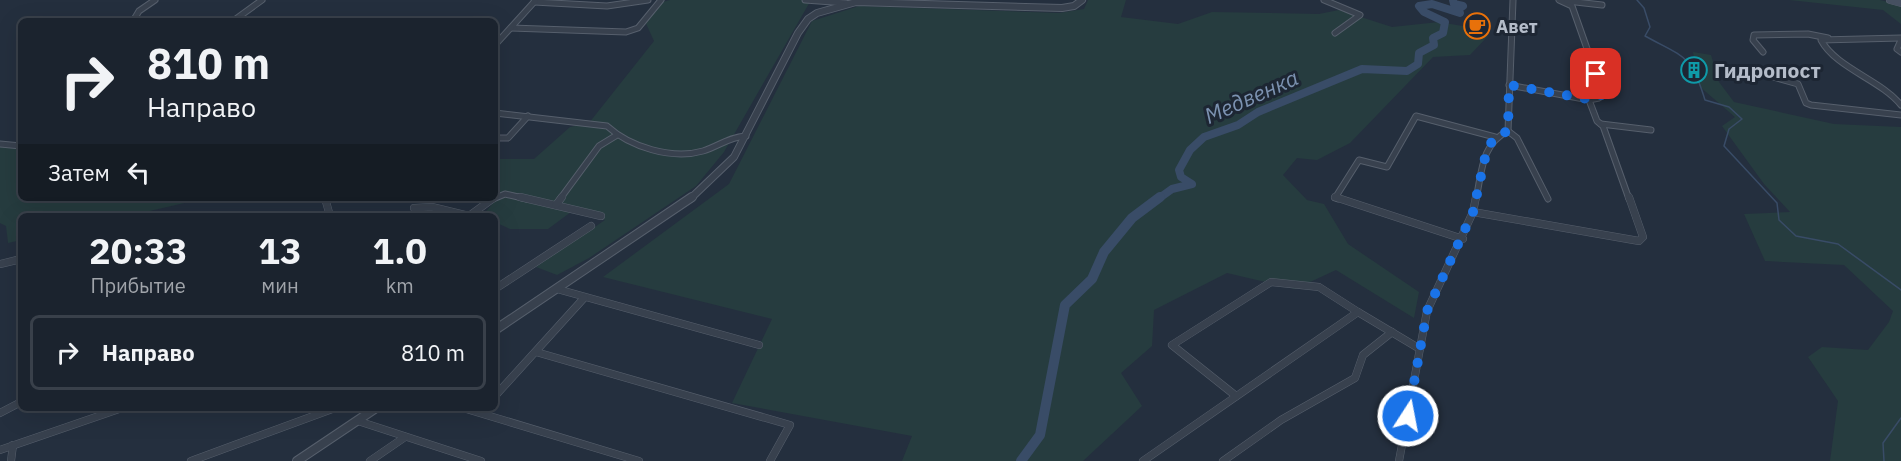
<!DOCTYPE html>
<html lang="ru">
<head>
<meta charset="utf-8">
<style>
  :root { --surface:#1b232e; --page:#282f3a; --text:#f1f3f6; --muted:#a0a4aa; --line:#39404a }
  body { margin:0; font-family:"IBM Plex Sans",sans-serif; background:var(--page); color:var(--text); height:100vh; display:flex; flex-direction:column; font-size:22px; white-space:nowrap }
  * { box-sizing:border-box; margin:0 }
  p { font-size:20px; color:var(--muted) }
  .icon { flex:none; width:33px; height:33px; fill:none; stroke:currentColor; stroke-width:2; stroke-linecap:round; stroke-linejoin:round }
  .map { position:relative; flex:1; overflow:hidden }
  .details { position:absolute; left:18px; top:213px; width:480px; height:198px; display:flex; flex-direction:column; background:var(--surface); border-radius:9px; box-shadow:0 6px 24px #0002,0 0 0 2px var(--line) }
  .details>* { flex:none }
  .hud { position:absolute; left:18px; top:18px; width:480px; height:183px; border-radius:9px; box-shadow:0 6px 24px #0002,0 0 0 2px var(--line); background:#1b232e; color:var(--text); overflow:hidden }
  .pin { position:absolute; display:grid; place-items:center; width:51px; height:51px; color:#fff; margin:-26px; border-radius:12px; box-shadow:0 3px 9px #0006 }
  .me { position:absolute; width:66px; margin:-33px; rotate:11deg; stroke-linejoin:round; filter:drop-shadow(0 0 4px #0008) }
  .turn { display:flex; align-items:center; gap:21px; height:126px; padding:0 30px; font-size:27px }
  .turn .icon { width:78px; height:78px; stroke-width:2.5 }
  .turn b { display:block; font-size:42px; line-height:51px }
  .then { display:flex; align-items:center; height:57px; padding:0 30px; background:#0003; gap:12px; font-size:22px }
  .eta { display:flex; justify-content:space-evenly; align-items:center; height:102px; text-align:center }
  .eta b { font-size:36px; font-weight:700; line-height:42px }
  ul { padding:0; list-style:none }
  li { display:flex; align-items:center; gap:18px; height:75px; margin:0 12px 9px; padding:0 18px; border:3px solid var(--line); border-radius:9px }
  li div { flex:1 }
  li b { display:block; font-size:22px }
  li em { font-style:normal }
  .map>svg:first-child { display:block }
  .green { fill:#263c3f }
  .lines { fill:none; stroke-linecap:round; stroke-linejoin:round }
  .stream { stroke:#394c67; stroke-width:1.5 }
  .river-far1 { stroke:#394c67; stroke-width:8 }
  .river { stroke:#394c67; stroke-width:10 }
  .minor-far1-casing { stroke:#565f6c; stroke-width:7 }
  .minor-casing { stroke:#565f6c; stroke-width:8 }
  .tertiary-far1-casing { stroke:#565f6c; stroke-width:8 }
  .tertiary-casing { stroke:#565f6c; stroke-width:10 }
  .secondary-casing { stroke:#565f6c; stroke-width:8 }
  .minor-far1 { stroke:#38414e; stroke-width:5 }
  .minor { stroke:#38414e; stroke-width:7 }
  .tertiary-far1 { stroke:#38414e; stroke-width:6 }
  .tertiary { stroke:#38414e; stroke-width:8 }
  .secondary { stroke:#465061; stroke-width:7 }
  .route { stroke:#1a73e8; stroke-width:10; stroke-dasharray:0 18 }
  .labels { text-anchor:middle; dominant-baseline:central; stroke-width:6; stroke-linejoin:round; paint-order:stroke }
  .far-poi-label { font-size:18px; font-weight:bold; fill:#b4bcc9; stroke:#1d2633; text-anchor:start }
  .poi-label { font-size:21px; font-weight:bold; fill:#b4bcc9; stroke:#1d2633; text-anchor:start }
  .water-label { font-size:22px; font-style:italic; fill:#7c92b1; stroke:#1d2633 }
</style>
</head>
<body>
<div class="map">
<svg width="1901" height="461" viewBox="0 0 1901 461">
  <rect width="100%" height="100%" fill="#242f3e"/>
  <g class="green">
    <path d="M670,0H811L724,152L696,186L589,258L557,275L536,267L605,220L571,212L548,229H510L495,222V216H482L501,194L495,192V159H534L570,127L589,123L654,41L643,17L659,3Z"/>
    <path d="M1088,0H1126L1121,17L1178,24L1212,12L1319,14L1339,10L1392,27L1439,22L1480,29L1488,36L1470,55L1433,57L1350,143L1317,160L1297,158L1283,175L1307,200L1324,204L1348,244L1419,292L1414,318L1336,270L1295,289L1227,273L1154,310L1152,346L1121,373L1142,406L1083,461H902L912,436L732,403L772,319L603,277L729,184L812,21L859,6L1059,13L1084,9Z"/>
    <path d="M1789,0H1880L1901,5V24L1883,10Z"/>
    <path d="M1693,52L1711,55L1719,82L1734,102L1834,124L1901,127V461H1830L1838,401L1808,357L1822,347L1868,350L1889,322L1893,311L1844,265L1765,261L1744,214L1790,212L1764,184L1722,126L1735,117L1699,86Z"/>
    <path d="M0,146L21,148V198H206L128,216H21V240L8,243L6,226L0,223Z"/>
  </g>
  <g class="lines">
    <g class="stream">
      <path d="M1637,0L1644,8L1650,27L1645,36C1685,58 1691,54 1705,100L1729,107L1742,119L1729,129L1724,146L1777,203L1779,220L1796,236L1838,244L1901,290"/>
      <path d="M1884,461L1883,443L1901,418"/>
    </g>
    <path class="river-far1" d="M1158,199L1172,189L1192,184L1181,177L1179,170L1190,150L1204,137L1238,125L1258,112L1362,69L1407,71L1418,64L1419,53L1434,45L1433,38L1443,33L1445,22L1424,12L1419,6L1432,4L1460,13L1458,9L1463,6L1454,4L1453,0"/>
    <path class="river" d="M1021,461L1040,435L1065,305L1092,279L1104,252L1132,218L1160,197"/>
    <g class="minor-far1-casing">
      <g id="minor-far1">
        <path d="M805,0L846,3"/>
        <path d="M1324,0L1360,15L1335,33"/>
        <path d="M1559,0L1572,6L1603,94L1599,98L1589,100"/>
        <path d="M1567,1L1602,5"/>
        <path d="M534,2L607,6L648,0"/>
        <path d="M133,21L139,11L155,0"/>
        <path d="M233,21L262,0"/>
        <path d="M511,28L626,32L638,28L661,0"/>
        <path d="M1901,38L1821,40C1836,68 1881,80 1901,105"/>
        <path d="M1901,40L1897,49L1901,52"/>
        <path d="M495,45L535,1"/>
        <path d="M1763,52L1753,40L1754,35L1808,34L1828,38"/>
        <path d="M1763,74L1798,84L1806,103L1811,105L1901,115"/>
        <path d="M1509,85L1589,100L1597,121L1603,126L1629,199"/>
        <path d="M495,113L607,126C630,147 672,160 703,151C719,146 729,137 746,136"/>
        <path d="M1601,124L1651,130"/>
        <path d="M1508,131L1517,138L1548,199"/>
        <path d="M495,138H508L528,116"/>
        <path d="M0,144L21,146"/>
        <path d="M493,199L505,194L527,199"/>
        <path d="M560,199L599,146L617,135"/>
        <path d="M1338,199L1335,198L1359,160L1387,167L1416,116L1495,137"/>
        <path d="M1476,199C1482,172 1481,144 1508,131L1513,0"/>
      </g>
    </g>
    <g class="minor-casing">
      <g id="minor">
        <path d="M520,197L601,216"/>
        <path d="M1335,197L1463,239"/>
        <path d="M325,198L330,216"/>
        <path d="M556,205L562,197"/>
        <path d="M414,208L432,207L469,216L495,197"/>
        <path d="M1473,212L1639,241L1643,237L1629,197"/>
        <path d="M0,264L21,259"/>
        <path d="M495,289L591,226"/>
        <path d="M557,289L759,345"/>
        <path d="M536,352L790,425L770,461"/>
        <path d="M495,396L584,298"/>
        <path d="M1236,396L1172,345L1271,282L1319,287L1358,312"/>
        <path d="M463,408L639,461"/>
        <path d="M0,413L21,402"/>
        <path d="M358,421L481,461"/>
        <path d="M0,450L122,408"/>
        <path d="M11,461L13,445"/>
        <path d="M191,461L335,408"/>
        <path d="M370,461L405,437"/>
        <path d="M1143,461L1358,312L1420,349"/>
        <path d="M1223,461L1281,420L1355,378L1363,355L1392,332"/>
        <path d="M1399,461L1427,311L1473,212L1476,197"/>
      </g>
    </g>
    <g class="tertiary-far1-casing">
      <path id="tertiary-far1" d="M690,199L734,157L798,33L808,19L817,13L856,2L1062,8L1074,6L1082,0"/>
    </g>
    <g class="tertiary-casing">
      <g id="tertiary">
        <path d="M495,330L692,197"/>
        <path d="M297,461L376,408"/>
      </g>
    </g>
    <g class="secondary-casing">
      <path id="secondary" d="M1890,0L1901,3"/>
    </g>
    <use href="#minor-far1" class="minor-far1"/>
    <use href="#minor" class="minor"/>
    <use href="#tertiary-far1" class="tertiary-far1"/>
    <use href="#tertiary" class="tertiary"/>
    <use href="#secondary" class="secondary"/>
  </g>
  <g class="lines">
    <path class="route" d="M1408,416L1427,311L1473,212L1487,149L1495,137L1508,131L1509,85L1593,100L1603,94L1596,74"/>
  </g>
  <defs>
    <g id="cafe-ring" transform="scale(1.35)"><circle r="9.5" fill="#1d2633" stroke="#e8710a" stroke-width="1.5"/><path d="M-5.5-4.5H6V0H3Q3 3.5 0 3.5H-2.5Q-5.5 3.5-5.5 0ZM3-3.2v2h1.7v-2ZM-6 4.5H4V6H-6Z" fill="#e8710a"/></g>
    <g id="building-ring" transform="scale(1.35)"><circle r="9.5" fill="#1d2633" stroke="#0f9aa8" stroke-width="1.5"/><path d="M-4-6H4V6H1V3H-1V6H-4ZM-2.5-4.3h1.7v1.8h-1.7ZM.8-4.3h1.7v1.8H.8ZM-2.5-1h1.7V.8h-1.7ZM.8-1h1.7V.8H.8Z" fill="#0f9aa8"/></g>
  </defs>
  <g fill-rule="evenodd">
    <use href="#cafe-ring" x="1477" y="26"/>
    <use href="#building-ring" x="1694" y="70"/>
  </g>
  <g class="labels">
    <g class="far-poi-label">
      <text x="1496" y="26">Авет</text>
    </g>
    <g class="poi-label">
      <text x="1714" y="70">Гидропост</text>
    </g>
    <g class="water-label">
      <text transform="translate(1251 96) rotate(-24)">Медвенка</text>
    </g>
  </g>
</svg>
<div class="pin" style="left:1596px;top:74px;background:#d93025"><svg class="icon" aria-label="arrive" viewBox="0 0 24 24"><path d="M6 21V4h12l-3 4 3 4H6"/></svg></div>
<svg class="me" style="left:1408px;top:416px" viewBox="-20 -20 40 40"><circle r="17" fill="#1a73e8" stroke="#fff" stroke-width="3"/><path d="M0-11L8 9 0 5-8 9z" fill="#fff"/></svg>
<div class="hud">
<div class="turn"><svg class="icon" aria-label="right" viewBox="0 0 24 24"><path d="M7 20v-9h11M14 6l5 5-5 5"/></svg><div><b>810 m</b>Направо</div></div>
<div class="then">Затем<svg class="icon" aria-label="left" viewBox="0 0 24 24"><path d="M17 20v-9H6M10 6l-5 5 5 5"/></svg></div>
</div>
<section class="details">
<div class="eta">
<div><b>20:33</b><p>Прибытие</p></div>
<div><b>13</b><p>мин</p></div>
<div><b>1.0</b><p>km</p></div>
</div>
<ul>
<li><svg class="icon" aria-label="right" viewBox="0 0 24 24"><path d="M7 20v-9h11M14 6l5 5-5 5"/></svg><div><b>Направо</b></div><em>810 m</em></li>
</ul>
</section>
</div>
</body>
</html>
